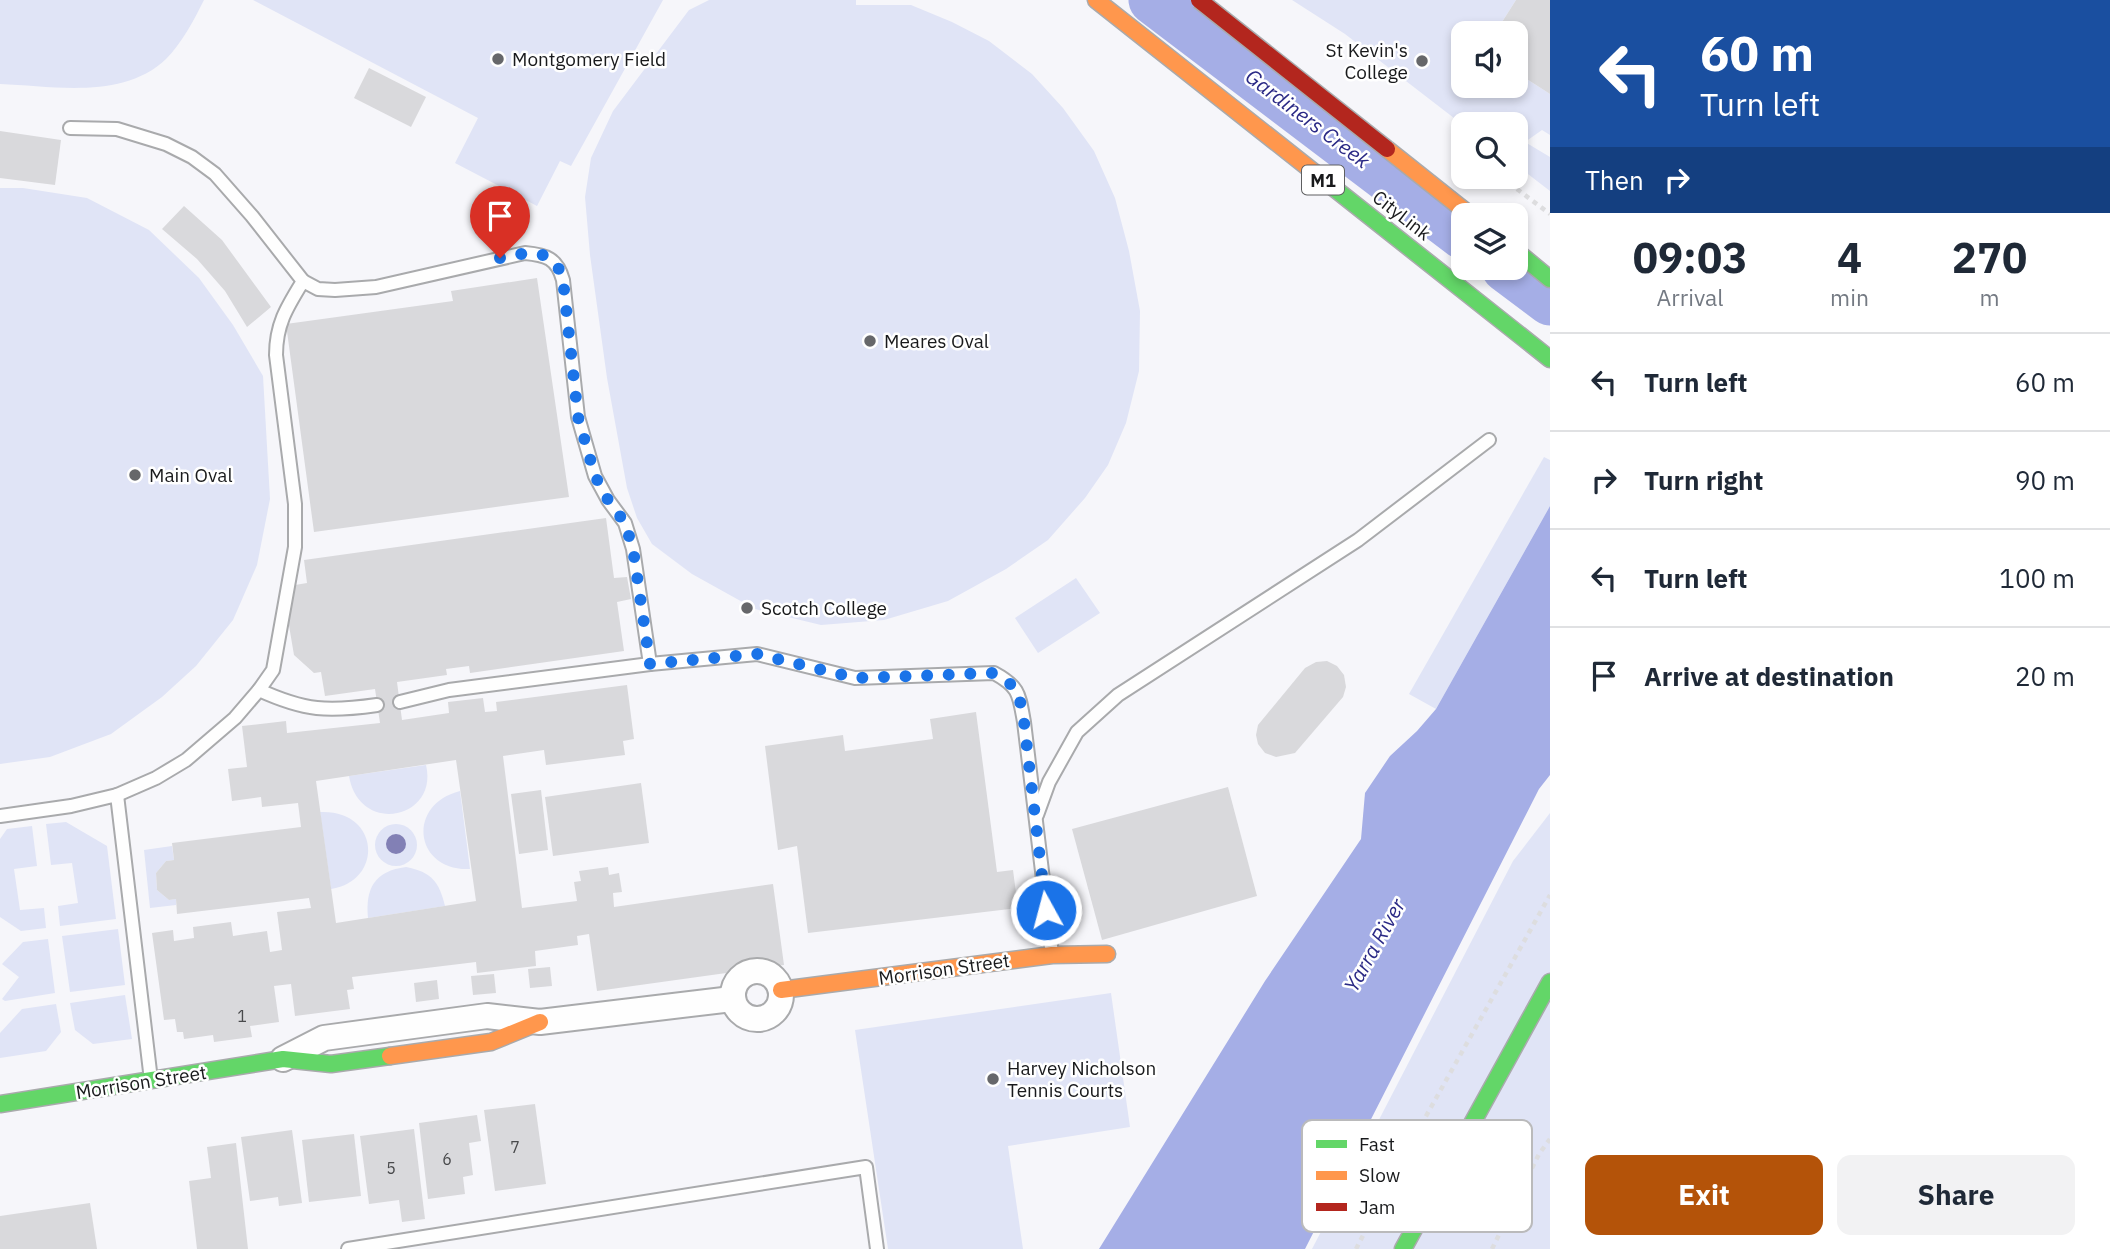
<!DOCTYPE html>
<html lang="en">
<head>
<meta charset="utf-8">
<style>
  :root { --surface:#fff; --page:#f2f2f3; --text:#1f2937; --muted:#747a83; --line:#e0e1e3; --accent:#b45309 }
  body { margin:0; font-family:"IBM Plex Sans",sans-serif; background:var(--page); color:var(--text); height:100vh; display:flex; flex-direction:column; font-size:26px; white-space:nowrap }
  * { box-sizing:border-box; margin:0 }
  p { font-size:23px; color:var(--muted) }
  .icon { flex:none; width:38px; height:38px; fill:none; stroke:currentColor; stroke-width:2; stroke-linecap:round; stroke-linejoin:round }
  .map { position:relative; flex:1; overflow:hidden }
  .panel { display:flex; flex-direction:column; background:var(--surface); width:560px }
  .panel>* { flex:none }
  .banner { background:#1a4fa0; color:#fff; overflow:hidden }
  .controls { position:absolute; left:1451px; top:21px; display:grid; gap:14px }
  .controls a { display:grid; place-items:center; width:77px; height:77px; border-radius:14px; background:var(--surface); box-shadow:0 4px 10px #0003; font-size:35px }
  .pin { position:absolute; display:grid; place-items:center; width:60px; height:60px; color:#fff; margin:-72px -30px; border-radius:50% 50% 50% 0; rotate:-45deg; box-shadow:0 0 7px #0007 }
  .pin .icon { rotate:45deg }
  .me { position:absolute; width:77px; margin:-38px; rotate:353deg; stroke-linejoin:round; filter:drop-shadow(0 0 5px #0008) }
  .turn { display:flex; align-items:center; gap:24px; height:147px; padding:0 35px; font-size:32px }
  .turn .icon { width:91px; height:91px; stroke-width:2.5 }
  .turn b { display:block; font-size:49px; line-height:60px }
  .then { display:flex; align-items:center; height:66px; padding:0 35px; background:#0003; gap:14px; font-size:26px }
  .eta { display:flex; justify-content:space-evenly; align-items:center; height:119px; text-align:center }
  .eta b { font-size:42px; font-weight:700; line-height:49px }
  .button { display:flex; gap:14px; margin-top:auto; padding:14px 35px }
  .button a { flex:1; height:80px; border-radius:14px; background:var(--accent); color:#fff; font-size:28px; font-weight:700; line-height:80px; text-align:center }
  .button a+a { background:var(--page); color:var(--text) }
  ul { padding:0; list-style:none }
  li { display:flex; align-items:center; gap:21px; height:98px; padding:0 35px; border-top:2px solid var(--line) }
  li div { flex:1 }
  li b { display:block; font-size:26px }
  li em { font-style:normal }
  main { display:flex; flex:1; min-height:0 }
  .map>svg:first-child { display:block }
  .green { fill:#e0e4f6 }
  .water { fill:#a5aee6 }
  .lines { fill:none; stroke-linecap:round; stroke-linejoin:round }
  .river { stroke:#a5aee6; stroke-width:49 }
  .building { fill:#d9d9dc; fill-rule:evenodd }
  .lane-casing { stroke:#a9aaac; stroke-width:16 }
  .street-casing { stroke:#a9aaac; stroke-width:28 }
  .fast-casing { stroke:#a9aaac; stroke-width:19 }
  .slow-casing { stroke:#a9aaac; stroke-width:19 }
  .path { stroke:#dddddf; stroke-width:4.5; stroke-dasharray:5 5; stroke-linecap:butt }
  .lane { stroke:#fefefe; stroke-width:12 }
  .street { stroke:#fefefe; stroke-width:24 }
  .fast { stroke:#63d668; stroke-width:16 }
  .slow { stroke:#ff974d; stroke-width:16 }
  .slow-bridge-casing { stroke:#a9aaac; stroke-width:19; stroke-linecap:butt }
  .jam-bridge-casing { stroke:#a9aaac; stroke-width:19; stroke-linecap:butt }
  .slow-bridge { stroke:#ff974d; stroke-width:16 }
  .jam-bridge { stroke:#b3261e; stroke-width:16 }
  .tree { fill:#8280b5 }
  .route { stroke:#1a73e8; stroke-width:12; stroke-dasharray:0 21.6 }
  .poi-dot { fill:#66676a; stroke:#fff; stroke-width:2.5 }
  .labels { text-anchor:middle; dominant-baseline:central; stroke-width:5; stroke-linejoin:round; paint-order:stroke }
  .number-label { font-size:16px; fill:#494a4c }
  .shield { fill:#fff; stroke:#5e5f60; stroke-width:2 }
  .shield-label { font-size:18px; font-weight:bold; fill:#191a1c }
  .poi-label { font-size:19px; fill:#191a1c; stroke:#fff; text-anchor:start }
  .street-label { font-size:19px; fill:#191a1c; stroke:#fff }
  .water-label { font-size:21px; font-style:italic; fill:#2a2985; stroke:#fff }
  .key { fill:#fff; stroke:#bababb; stroke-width:2 }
  .key-label { font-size:19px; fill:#191a1c }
</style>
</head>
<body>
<main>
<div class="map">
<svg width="1550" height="1249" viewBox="0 0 1550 1249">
  <rect width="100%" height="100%" fill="#f6f6fa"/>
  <g class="green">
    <path d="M0,0H204C194,20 182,43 166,59C123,100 54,86 0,84Z"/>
    <path d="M253,0H663L571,166L560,161L537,206L455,163L478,118Z"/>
    <path d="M709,0H856V5H911L952,22L989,41L1032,74L1063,108L1094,151L1115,198L1129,251L1140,311L1139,371L1126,423L1108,465L1085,498L1048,540L1006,569L948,601L884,620L821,625L755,609L692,574L652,544L637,518L627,488L607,378L590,255L585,197L591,158L613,111L689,10Z"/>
    <path d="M1292,0H1516L1495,33H1463V86H1516V72L1550,94V135L1542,130L1525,142L1550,157V191L1516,165V124L1463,125L1345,34Z"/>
    <path d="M0,188H23L87,198L149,230L199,278L233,325L263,376L270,499L257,565L233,620L196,666L162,697L111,734L50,757L0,764Z"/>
    <path d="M1544,457L1550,460V506L1436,709L1409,694Z"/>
    <path d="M1076,578L1100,613L1038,653L1015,618Z"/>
    <path d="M426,765C439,819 359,836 349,776Z"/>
    <path d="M460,791L470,869C415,872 405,805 460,791Z"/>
    <path d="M320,812C379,809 385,880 331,889Z"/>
    <path d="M1550,813V1249H1312L1513,861Z"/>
    <path d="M66,822L107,846L116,919L60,926L58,906L78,903L72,863L51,865L46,824Z"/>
    <circle cx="396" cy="845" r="21"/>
    <path d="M32,826L37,866L14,869L20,910L44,908L46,928L21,931L0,917V839L7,829Z"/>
    <path d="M172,846L174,860L166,861L156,873L157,890L169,900L176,899V905L150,908L144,850Z"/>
    <path d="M406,867C432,872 439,882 445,906L368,918C365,888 375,871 406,867Z"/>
    <path d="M118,929L125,985L70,992L62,936Z"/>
    <path d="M48,939L55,993L5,1001L2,999L19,977L2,964L23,942Z"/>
    <path d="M1111,993L1130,1127L1008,1146L1023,1249H888L855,1030Z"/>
    <path d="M125,995L132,1039L93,1044L75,1030L70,1003Z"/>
    <path d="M56,1004L61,1032L46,1051L0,1058V1033L22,1009Z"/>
  </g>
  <path class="water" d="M1550,506V775L1539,789L1305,1249H1099L1265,981L1361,839L1365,793L1390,756L1417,731L1436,709Z"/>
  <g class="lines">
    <g class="river">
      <path d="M1153,0L1463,235"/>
      <path d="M1506,268L1550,301"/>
    </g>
  </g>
  <g class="building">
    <path d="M1516,0H1550V94L1516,72V33H1495Z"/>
    <path d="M369,68L426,97L411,127L354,98Z"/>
    <path d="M0,131L61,140L55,185L0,178Z"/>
    <path d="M184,206L222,240L271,307L247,327L225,291L197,259L162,229Z"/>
    <path d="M537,278L569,497L314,532L286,324L453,301L451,291Z"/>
    <path d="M606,518L614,578L627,577L631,599L617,602L624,651L470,673L469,666L446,669L447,675L397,682L402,720L449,713L448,702L483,698L485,712L497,711L496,702L627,685L634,739L623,741L625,755L546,765L544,750L503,756L522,908L577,901L574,882L581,881L579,871L608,867L609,875L619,873L622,892L613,893L614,907L773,884L784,965L597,991L589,934L577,936L578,945L535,951L536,966L477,973L476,962L352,977L354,989L347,990L350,1009L295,1016L291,984L274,986L279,1022L250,1026L252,1037L214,1042L213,1035L184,1039L183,1032H177L175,1019L164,1020L152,933L173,930L174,941L194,938L193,927L231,922L233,936L267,931L270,952L282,950L277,912L311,908L309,898L177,914L176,899L169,900L157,890L156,873L166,861L174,860L172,843L301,827L298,803L262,807L261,797L232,801L228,769L247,767L242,726L286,721L287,733L380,723L375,689L325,696L321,672L314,673L294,655L286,608L295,585L307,583L304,560ZM456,760L476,901L336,923L316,781Z"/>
    <path d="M1327,661L1337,666L1344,675L1346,687L1343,697L1295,753L1276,757L1265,753L1258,744L1256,735L1258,725L1305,668L1316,662Z"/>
    <path d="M976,712L997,872L1013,870L1018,908L808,933L797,846L778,850L765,746L843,735L845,751L933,739L930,719Z"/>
    <path d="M641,783L649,843L553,856L545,797Z"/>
    <path d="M1228,787L1257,896L1102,940L1072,829Z"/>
    <path d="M541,790L548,850L519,854L511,794Z"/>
    <path d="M550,967L552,986L530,988L528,969Z"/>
    <path d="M494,974L496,993L473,995L471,976Z"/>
    <path d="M437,980L439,999L416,1002L414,983Z"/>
    <path d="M535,1104L546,1184L495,1191L484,1110Z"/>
    <path d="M477,1115L481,1141L469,1143L473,1175L463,1177L465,1194L428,1199L419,1123Z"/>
    <path d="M414,1129L425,1219L402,1222L399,1200L369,1204L360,1136Z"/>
    <path d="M292,1130L302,1203L279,1206L278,1197L250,1201L241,1137Z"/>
    <path d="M354,1134L361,1196L309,1202L302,1140Z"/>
    <path d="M236,1143L248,1249H197L189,1181L211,1178L207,1147Z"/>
    <path d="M90,1203L97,1249H0V1216Z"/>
  </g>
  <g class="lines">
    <g class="lane-casing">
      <g id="lane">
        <path d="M70,128L117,129L166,144L192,157L215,174L252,216L303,281C287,307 276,324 276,355L295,504V547L273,670L259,690L235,718L186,760L156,778L117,795"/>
        <path d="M303,281L318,289L335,290L376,287L525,253C546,255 557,258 563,280L578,417L595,476L608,500L625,523L633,549L650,664"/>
        <path d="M259,690C305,711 328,712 377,705"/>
        <path d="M400,702L449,690L650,664L757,654L855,678L994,673C1020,687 1019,695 1024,722L1052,954"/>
        <path d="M1037,815L1049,782L1077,732L1118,695L1358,540L1489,440"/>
        <path d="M0,816L71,806L117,795L151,1080"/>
        <path d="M348,1249L866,1167L877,1249"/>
      </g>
    </g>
    <g class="street-casing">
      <g id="street">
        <circle cx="757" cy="995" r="24"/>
        <path d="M283,1059L324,1038L487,1016L540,1022L732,999"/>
      </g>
    </g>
    <g class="fast-casing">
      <g id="fast">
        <path d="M1315,173L1550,359"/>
        <path d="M1516,251L1550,279"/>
        <path d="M0,1104L283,1059L331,1064L390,1056"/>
        <path d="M1403,1249L1550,982"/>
      </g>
    </g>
    <g class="slow-casing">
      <g id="slow">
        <path d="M1096,0L1315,173"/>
        <path d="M781,990L1052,955L1107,954"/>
        <path d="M390,1056L491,1042L540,1022"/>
      </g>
    </g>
    <g class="path">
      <path d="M1501,177L1550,214"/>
      <path d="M1356,1249L1407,1150L1550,895"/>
      <path d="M1492,1249L1539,1154L1550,1139"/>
    </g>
    <use href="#lane" class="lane"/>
    <use href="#street" class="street"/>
    <use href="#fast" class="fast"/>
    <use href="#slow" class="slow"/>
    <g class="slow-bridge-casing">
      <path id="slow-bridge" d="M1387,149L1470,215"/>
    </g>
    <g class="jam-bridge-casing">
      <path id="jam-bridge" d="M1199,0L1387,149"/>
    </g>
    <use href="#slow-bridge" class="slow-bridge"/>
    <use href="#jam-bridge" class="jam-bridge"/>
  </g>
  <circle class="tree" cx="396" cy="844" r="10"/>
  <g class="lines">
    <path class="route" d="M500,258C528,252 554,246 563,280L578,417L595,476L608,500L625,523L633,549L650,664L757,654L855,678L994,673C1020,687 1019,695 1024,722L1046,910"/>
  </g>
  <g class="poi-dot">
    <circle cx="498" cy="59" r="7"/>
    <circle cx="1422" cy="61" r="7"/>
    <circle cx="870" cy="341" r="7"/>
    <circle cx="135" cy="475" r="7"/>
    <circle cx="747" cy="608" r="7"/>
    <circle cx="993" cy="1079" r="7"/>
  </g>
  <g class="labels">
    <g class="number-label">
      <text x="242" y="1016">1</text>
      <text x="515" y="1147">7</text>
      <text x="447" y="1159">6</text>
      <text x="391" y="1168">5</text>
    </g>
    <rect class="shield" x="1302" y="165.5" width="42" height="29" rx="5"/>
    <g class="shield-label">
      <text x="1323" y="180">M1</text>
    </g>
    <g class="poi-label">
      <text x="1408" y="50" text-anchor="end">St Kevin's<tspan x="1408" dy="22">College</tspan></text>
      <text x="512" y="59">Montgomery Field</text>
      <text x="884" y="341">Meares Oval</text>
      <text x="149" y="475">Main Oval</text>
      <text x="761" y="608">Scotch College</text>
      <text x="1007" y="1068">Harvey Nicholson<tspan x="1007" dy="22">Tennis Courts</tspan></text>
    </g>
    <g class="street-label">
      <text transform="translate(1402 215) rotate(38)">CityLink</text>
      <text transform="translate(944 969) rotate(-8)">Morrison Street</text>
      <text transform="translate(141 1082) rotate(-9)">Morrison Street</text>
    </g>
    <g class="water-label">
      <text transform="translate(1308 118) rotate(37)">Gardiners Creek</text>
      <text transform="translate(1374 945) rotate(-61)">Yarra River</text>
    </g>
  </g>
  <rect x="1302" y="1120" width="230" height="112" rx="10" class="key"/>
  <rect x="1316" y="1140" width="31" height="8" fill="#63d668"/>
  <rect x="1316" y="1171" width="31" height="9" fill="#ff974d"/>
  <rect x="1316" y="1203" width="31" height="8" fill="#b3261e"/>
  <g class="key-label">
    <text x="1359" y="1151">Fast</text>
    <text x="1359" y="1182">Slow</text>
    <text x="1359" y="1214">Jam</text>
  </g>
</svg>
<div class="controls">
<a><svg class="icon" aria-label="sound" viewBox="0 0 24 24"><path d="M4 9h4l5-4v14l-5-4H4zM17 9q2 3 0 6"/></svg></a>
<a><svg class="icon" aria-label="search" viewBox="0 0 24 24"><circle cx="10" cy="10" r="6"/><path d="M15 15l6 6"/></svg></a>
<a><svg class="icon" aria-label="layers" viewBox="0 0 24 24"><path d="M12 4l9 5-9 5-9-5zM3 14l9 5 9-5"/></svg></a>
</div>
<div class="pin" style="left:500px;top:258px;background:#d93025"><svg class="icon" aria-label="arrive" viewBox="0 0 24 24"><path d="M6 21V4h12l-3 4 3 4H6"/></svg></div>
<svg class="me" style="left:1046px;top:910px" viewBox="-20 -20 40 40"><circle r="17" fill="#1a73e8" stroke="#fff" stroke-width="3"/><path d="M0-11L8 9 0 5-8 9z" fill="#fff"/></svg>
</div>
<section class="panel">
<div class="banner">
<div class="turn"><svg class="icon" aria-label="left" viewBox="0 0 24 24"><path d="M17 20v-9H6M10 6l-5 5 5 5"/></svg><div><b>60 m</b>Turn left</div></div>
<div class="then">Then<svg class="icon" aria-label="right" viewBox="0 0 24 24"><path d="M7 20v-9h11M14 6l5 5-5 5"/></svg></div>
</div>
<div class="eta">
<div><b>09:03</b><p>Arrival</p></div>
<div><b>4</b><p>min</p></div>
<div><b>270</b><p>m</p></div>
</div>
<ul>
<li><svg class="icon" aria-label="left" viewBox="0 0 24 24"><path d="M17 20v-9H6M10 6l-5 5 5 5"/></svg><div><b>Turn left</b></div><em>60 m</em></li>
<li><svg class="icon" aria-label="right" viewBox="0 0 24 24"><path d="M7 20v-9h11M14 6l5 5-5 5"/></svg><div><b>Turn right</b></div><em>90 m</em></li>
<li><svg class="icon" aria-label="left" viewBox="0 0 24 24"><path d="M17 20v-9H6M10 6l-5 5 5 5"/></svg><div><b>Turn left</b></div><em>100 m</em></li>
<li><svg class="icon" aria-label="arrive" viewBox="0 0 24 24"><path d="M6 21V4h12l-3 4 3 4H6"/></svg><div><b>Arrive at destination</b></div><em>20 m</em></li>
</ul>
<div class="button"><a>Exit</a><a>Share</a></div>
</section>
</main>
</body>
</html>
